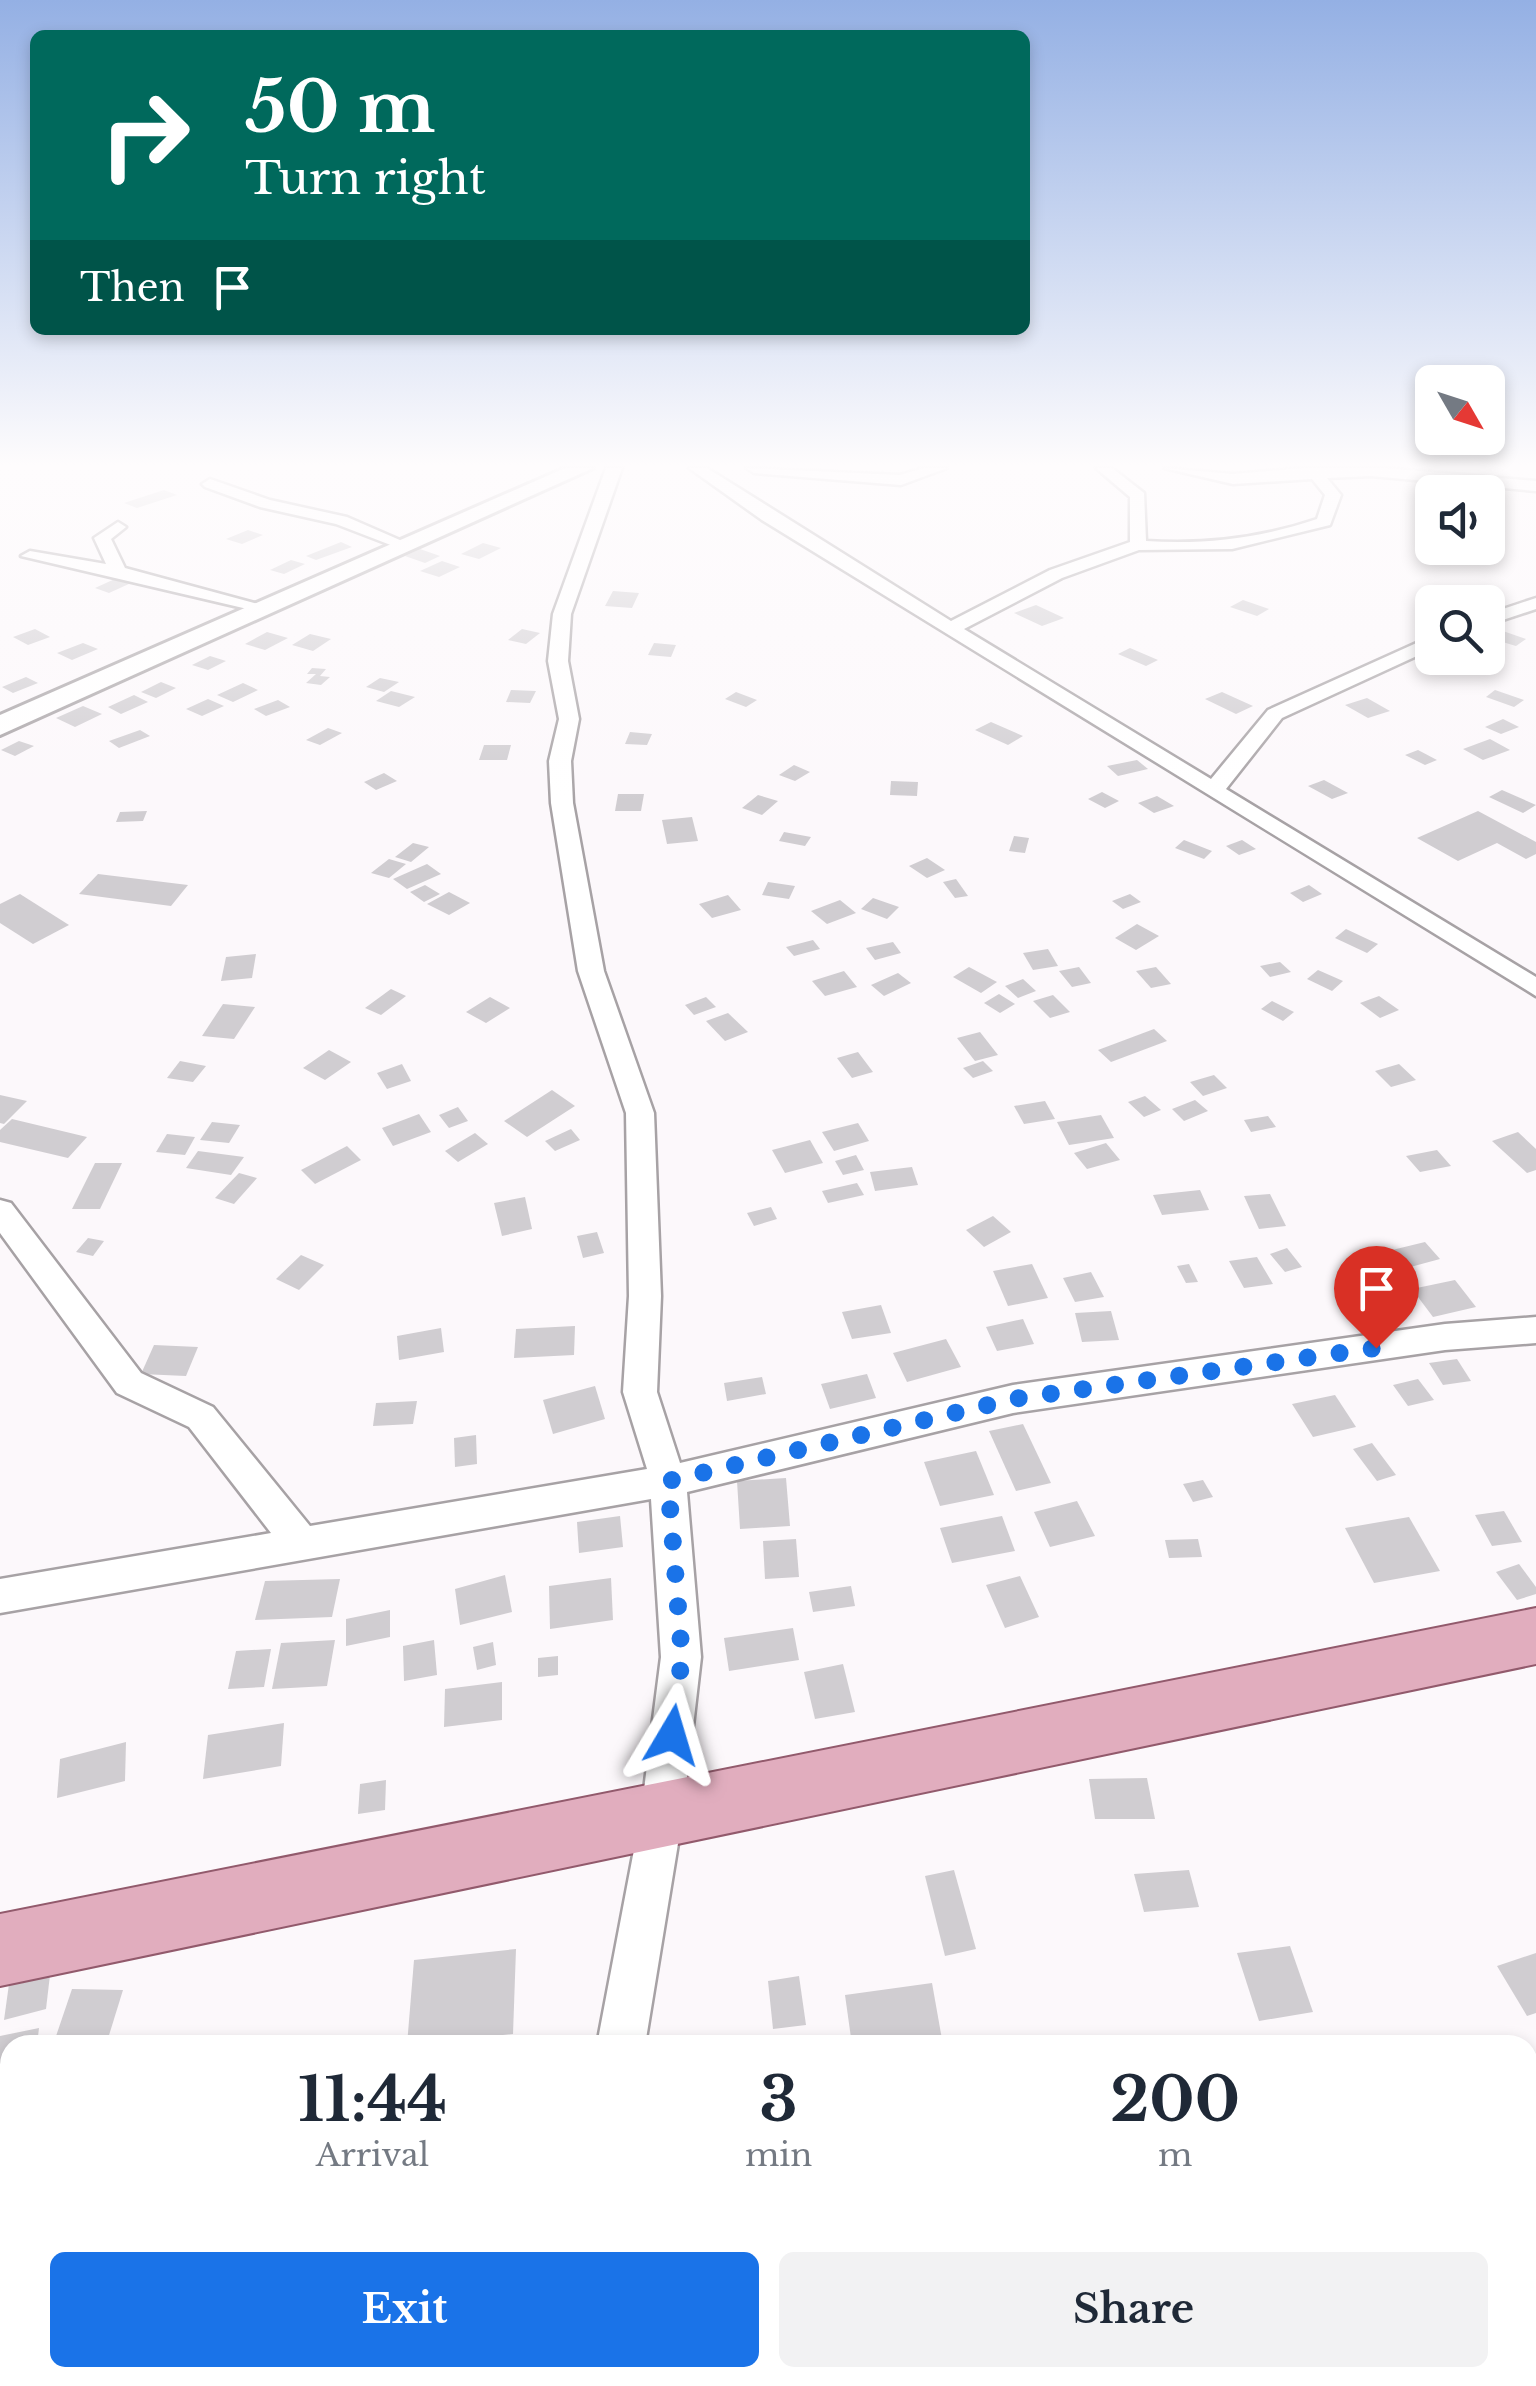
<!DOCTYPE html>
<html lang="en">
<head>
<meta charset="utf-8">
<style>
  :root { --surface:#fff; --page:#f2f2f3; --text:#1f2937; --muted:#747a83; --accent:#1a73e8 }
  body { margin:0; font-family:"Libre Baskerville",serif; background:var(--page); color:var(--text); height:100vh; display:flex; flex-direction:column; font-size:38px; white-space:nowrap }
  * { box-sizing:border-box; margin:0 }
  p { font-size:32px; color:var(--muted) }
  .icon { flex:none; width:55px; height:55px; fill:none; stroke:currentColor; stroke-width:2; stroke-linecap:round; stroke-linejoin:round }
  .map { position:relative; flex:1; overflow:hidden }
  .side { position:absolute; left:0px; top:2035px; width:1538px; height:352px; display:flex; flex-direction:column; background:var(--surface); border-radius:30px 30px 0 0; box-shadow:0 5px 15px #0003 }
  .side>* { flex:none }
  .top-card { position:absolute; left:30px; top:30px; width:1000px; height:305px; border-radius:15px; box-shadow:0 5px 15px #0003; background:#00695c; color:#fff; overflow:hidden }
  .needle { width:65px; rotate:129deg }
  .buttons { position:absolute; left:1415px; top:365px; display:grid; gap:20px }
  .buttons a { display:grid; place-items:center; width:90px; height:90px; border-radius:15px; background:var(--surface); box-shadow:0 5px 15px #0003; font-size:50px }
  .pin { position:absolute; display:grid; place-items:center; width:85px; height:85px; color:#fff; margin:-102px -42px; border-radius:50% 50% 50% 0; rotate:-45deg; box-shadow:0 0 10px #0007 }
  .pin .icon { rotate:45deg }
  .me { position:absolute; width:110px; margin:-55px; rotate:7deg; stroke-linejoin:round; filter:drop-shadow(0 0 8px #0008) }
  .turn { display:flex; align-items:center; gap:35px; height:210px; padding:0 50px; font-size:45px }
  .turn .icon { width:130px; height:130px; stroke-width:2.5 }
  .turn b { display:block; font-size:70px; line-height:85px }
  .then { display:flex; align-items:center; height:95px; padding:0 50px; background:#0003; gap:20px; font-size:38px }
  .eta { display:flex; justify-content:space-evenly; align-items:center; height:170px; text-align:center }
  .eta b { font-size:60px; font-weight:700; line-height:70px }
  .cta { display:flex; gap:20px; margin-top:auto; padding:20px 50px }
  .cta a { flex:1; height:115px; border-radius:15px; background:var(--accent); color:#fff; font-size:40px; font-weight:700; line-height:115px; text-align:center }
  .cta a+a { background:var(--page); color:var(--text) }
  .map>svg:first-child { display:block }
  .building { fill:#d0cdd1 }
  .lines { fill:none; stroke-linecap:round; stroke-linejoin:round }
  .street-casing { stroke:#a7a2a5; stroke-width:5 }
  .secondary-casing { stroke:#a7a2a5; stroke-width:6 }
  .primary-casing { stroke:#925a6c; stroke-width:4 }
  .street { fill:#fff; fill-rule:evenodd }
  .secondary { fill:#fff; fill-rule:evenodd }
  .primary { fill:#e1adbe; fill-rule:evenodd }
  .route { stroke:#1a73e8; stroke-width:18; stroke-dasharray:0 32.4 }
</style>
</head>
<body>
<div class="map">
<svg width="1536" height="2386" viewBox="0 0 1536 2386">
  <rect width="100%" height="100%" fill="#fcf8fb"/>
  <g class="building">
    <path d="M164,490L177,495L137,508L124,503Z"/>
    <path d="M248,530L263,535L242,544L226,539Z"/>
    <path d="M341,542L352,547L316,560L306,556Z"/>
    <path d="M483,543L501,548L479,559L461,554Z"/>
    <path d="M420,549L440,556L425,563L405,556Z"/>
    <path d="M291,560L305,564L284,574L270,570Z"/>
    <path d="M442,561L460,567L439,577L420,571Z"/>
    <path d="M117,578L131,583L109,593L95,588Z"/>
    <path d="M613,591L639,593L632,608L605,606Z"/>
    <path d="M1243,600L1269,609L1257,616L1230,607Z"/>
    <path d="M1036,605L1064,618L1042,626L1014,613Z"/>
    <path d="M35,629L50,637L28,645L13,637Z"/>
    <path d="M522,629L540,633L526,644L508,640Z"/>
    <path d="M1500,630L1526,639L1516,646L1489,638Z"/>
    <path d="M267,632L288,638L265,650L245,644Z"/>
    <path d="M310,634L331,639L313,651L292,645Z"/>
    <path d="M83,643L98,649L72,660L57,653Z"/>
    <path d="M654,643L676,645L671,657L648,655Z"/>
    <path d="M1130,648L1158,660L1146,666L1118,654Z"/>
    <path d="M210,656L226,661L208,670L192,665Z"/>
    <path d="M1434,659L1462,668L1454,674L1426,664Z"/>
    <path d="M312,668L326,669L320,676L330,677L321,685L306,683L316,674H307Z"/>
    <path d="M26,677L38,683L13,693L2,687Z"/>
    <path d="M380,678L399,682L384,692L366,687Z"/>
    <path d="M161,682L176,688L156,698L141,692Z"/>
    <path d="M243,683L258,690L233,702L217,695Z"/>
    <path d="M511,690L536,691L530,703L506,702Z"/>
    <path d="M1495,690L1524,700L1514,707L1486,697Z"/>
    <path d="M391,691L415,697L399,707L376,701Z"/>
    <path d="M736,692L757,700L746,707L725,699Z"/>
    <path d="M1222,692L1253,706L1236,714L1205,699Z"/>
    <path d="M134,695L148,702L121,714L108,707Z"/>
    <path d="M1367,698L1390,711L1368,718L1345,705Z"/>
    <path d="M208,699L224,706L202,716L186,709Z"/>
    <path d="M278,700L290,707L266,716L254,709Z"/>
    <path d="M83,706L102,714L75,727L56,718Z"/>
    <path d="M1503,719L1519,727L1501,734L1485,727Z"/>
    <path d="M991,722L1023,736L1008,745L975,730Z"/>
    <path d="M328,728L342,733L320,745L306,740Z"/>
    <path d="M140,730L150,736L119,748L109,741Z"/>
    <path d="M630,732L652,734L647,745L625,744Z"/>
    <path d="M1490,739L1510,750L1483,760L1463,749Z"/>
    <path d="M19,741L34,746L15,756L1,750Z"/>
    <path d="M484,745H511L507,760H479Z"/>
    <path d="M1418,750L1437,760L1425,765L1405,755Z"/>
    <path d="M1137,760L1148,769L1118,776L1107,766Z"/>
    <path d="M794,765L810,772L795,781L779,775Z"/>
    <path d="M384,773L397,781L376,790L364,782Z"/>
    <path d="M1324,780L1348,793L1332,799L1308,786Z"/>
    <path d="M891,781L918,782L917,796L890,795Z"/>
    <path d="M1502,790L1536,805L1523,813L1489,797Z"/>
    <path d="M1102,792L1119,801L1105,808L1088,799Z"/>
    <path d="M618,794H644L641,811H615Z"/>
    <path d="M758,795L778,801L762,815L742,808Z"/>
    <path d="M1157,796L1174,806L1154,813L1138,803Z"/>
    <path d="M147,811L143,821L116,822L120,812Z"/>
    <path d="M1478,811L1536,842V854L1526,859L1497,843L1458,861L1417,838Z"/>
    <path d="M692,817L698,841L667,844L662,820Z"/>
    <path d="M784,832L811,837L805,846L779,841Z"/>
    <path d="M1014,836L1029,838L1025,853L1009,851Z"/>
    <path d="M1184,840L1212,851L1204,859L1175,848Z"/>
    <path d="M1242,840L1256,849L1239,855L1226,846Z"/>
    <path d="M413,843L429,847L411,862L395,857Z"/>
    <path d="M927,858L945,870L927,878L909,866Z"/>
    <path d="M389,859L406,864L389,878L371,873Z"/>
    <path d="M427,864L441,874L407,889L393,879Z"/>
    <path d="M98,874L188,885L171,906L79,894Z"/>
    <path d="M956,879L968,896L955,898L943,882Z"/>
    <path d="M768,882L795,886L789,899L762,895Z"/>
    <path d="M425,885L440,894L424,902L410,892Z"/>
    <path d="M1309,885L1322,894L1303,902L1290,893Z"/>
    <path d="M449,892L470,903L449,915L427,904Z"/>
    <path d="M20,894L69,925L33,944L0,923V904Z"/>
    <path d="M1130,894L1141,902L1123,909L1112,901Z"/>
    <path d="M728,895L741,910L712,918L699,904Z"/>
    <path d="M873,898L899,907L887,919L861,909Z"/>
    <path d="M840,900L856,913L827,924L811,911Z"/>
    <path d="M1137,924L1159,936L1136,950L1115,938Z"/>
    <path d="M1346,929L1378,944L1367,953L1335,938Z"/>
    <path d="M813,940L820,949L794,956L786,947Z"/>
    <path d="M893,942L901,953L875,960L866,948Z"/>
    <path d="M1048,949L1058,966L1033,970L1023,953Z"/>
    <path d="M256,954L252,978L221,981L226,957Z"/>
    <path d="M1280,962L1291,972L1270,977L1260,966Z"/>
    <path d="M969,967L997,982L981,993L953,977Z"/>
    <path d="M1079,967L1091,983L1072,987L1059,971Z"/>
    <path d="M1156,967L1171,984L1151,988L1136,971Z"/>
    <path d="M1318,970L1343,981L1332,991L1307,979Z"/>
    <path d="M844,971L857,987L825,996L812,981Z"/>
    <path d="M898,973L911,983L884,996L871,985Z"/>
    <path d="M1023,979L1036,991L1018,998L1005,986Z"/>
    <path d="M391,989L406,996L381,1015L365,1008Z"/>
    <path d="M999,994L1015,1004L1000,1013L984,1003Z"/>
    <path d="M1053,995L1070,1012L1050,1018L1033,1001Z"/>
    <path d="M1379,996L1399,1010L1380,1018L1360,1003Z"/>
    <path d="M490,997L510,1008L486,1023L466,1012Z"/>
    <path d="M706,997L716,1007L694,1015L685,1005Z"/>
    <path d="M1272,1001L1294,1012L1283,1021L1261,1009Z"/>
    <path d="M223,1004L255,1007L234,1039L202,1036Z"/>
    <path d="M728,1013L748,1032L725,1041L706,1021Z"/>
    <path d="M1154,1029L1167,1041L1111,1062L1098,1050Z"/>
    <path d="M980,1032L998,1055L975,1061L957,1038Z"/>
    <path d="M329,1050L351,1062L325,1080L303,1068Z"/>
    <path d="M858,1052L873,1072L852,1078L837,1058Z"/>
    <path d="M180,1061L206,1066L193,1082L167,1078Z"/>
    <path d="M983,1061L993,1071L973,1078L963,1068Z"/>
    <path d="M402,1064L411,1081L387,1089L377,1073Z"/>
    <path d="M1399,1064L1416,1080L1391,1087L1375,1071Z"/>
    <path d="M1214,1075L1227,1088L1203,1096L1190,1082Z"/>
    <path d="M552,1090L575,1106L527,1137L504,1121Z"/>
    <path d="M0,1095L27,1101L4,1124L0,1123Z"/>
    <path d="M1145,1096L1161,1110L1144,1117L1128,1102Z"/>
    <path d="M1195,1100L1208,1111L1184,1121L1172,1109Z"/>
    <path d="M1045,1101L1055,1119L1024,1124L1014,1106Z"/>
    <path d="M458,1107L468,1121L449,1128L439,1115Z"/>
    <path d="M419,1114L431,1132L393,1146L382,1128Z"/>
    <path d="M1101,1115L1114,1138L1069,1145L1057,1122Z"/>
    <path d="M1268,1116L1276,1127L1251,1132L1244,1120Z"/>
    <path d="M12,1119L87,1137L68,1158L0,1142V1130Z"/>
    <path d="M212,1122L240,1125L229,1143L200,1140Z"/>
    <path d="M858,1123L869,1141L834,1151L822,1132Z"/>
    <path d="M571,1129L580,1140L555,1151L545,1141Z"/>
    <path d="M1518,1132L1536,1149V1170L1527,1173L1492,1141Z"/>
    <path d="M475,1133L488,1144L458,1162L445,1151Z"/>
    <path d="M167,1134L195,1137L185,1155L156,1152Z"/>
    <path d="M810,1140L823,1163L785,1173L772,1150Z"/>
    <path d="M1106,1143L1120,1160L1087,1169L1074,1153Z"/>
    <path d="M347,1146L361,1160L315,1184L301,1170Z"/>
    <path d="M1437,1150L1451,1166L1420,1172L1406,1156Z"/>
    <path d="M198,1151L244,1157L231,1175L186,1168Z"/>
    <path d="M856,1155L864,1170L843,1175L835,1161Z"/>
    <path d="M95,1163H122L100,1209H72Z"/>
    <path d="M912,1167L918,1185L875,1191L870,1172Z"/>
    <path d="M239,1173L257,1178L234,1204L215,1198Z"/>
    <path d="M857,1183L864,1195L828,1203L822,1191Z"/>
    <path d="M1200,1190L1209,1210L1162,1215L1153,1195Z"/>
    <path d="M1270,1194L1286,1226L1259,1229L1244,1196Z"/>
    <path d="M525,1197L532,1229L502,1236L494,1203Z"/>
    <path d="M771,1207L777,1219L754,1226L747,1213Z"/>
    <path d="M993,1216L1011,1232L984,1247L966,1230Z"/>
    <path d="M597,1232L604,1253L583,1258L577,1236Z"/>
    <path d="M88,1238L104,1241L93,1256L76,1252Z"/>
    <path d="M1425,1242L1440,1259L1403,1269L1388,1251Z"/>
    <path d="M1287,1248L1302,1267L1285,1272L1270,1254Z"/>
    <path d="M301,1255L324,1265L299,1290L276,1279Z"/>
    <path d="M1257,1257L1273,1284L1244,1288L1229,1261Z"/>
    <path d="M1032,1264L1048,1298L1008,1306L993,1271Z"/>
    <path d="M1189,1264L1198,1282L1186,1283L1177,1266Z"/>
    <path d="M1091,1272L1104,1297L1075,1302L1063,1278Z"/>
    <path d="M1455,1280L1476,1307L1433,1317L1412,1289Z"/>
    <path d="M1376,1294L1391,1321L1360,1324L1346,1297Z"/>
    <path d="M881,1305L891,1333L852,1339L842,1312Z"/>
    <path d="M1111,1311L1119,1340L1082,1342L1075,1313Z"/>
    <path d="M1023,1319L1034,1344L997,1351L986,1327Z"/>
    <path d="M575,1326L574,1355L514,1358L516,1329Z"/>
    <path d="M441,1328L444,1352L399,1360L397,1336Z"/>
    <path d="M946,1339L961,1367L907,1382L893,1353Z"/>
    <path d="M154,1345L198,1347L186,1376L141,1374Z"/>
    <path d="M1457,1359L1471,1381L1443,1385L1429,1363Z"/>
    <path d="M867,1374L876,1398L830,1409L821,1384Z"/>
    <path d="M762,1377L766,1394L727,1401L724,1383Z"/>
    <path d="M1418,1379L1434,1400L1408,1406L1393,1385Z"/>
    <path d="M595,1386L605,1419L553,1434L543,1400Z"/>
    <path d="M1335,1395L1356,1427L1313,1437L1292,1404Z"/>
    <path d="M417,1401L413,1424L373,1426L376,1403Z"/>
    <path d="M1023,1424L1051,1483L1016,1491L989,1431Z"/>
    <path d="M476,1435L477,1464L455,1467L454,1438Z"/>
    <path d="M1372,1443L1396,1475L1377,1481L1353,1449Z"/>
    <path d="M976,1451L994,1495L940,1506L924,1462Z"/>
    <path d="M786,1478L790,1526L740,1529L737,1481Z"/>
    <path d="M1203,1480L1213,1497L1193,1502L1183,1484Z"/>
    <path d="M1077,1501L1095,1536L1050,1547L1034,1512Z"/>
    <path d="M1504,1511L1522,1542L1492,1546L1475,1515Z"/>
    <path d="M620,1516L623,1547L579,1553L577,1522Z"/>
    <path d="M1002,1516L1015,1551L952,1563L940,1528Z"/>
    <path d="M1409,1517L1440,1571L1374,1583L1345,1528Z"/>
    <path d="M796,1539L799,1577L765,1579L763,1541Z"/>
    <path d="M1198,1539L1202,1557L1169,1558L1165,1540Z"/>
    <path d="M1519,1564L1536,1587V1594L1517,1600L1496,1572Z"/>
    <path d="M505,1575L512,1612L460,1625L455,1589Z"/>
    <path d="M1020,1576L1039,1617L1005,1628L986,1585Z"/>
    <path d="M611,1578L613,1620L550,1629L549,1586Z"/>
    <path d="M340,1579L332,1617L255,1620L265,1581Z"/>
    <path d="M851,1586L855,1606L813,1612L809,1592Z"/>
    <path d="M390,1610V1637L346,1646V1619Z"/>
    <path d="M793,1628L799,1660L729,1671L724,1638Z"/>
    <path d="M335,1640L327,1686L272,1689L281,1643Z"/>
    <path d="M434,1640L437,1675L404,1681L403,1646Z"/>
    <path d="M493,1642L496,1665L477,1670L473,1647Z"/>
    <path d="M271,1649L264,1687L228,1689L236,1651Z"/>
    <path d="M558,1656V1675L538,1677V1658Z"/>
    <path d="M843,1664L855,1712L815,1719L804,1672Z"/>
    <path d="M502,1682V1720L444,1727L445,1689Z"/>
    <path d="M284,1723L281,1766L203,1779L208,1735Z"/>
    <path d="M126,1742L125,1781L57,1798L60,1759Z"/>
    <path d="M1147,1778L1155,1819H1095L1089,1779Z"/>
    <path d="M386,1780L385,1810L358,1814L360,1784Z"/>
    <path d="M954,1870L976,1949L945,1956L925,1876Z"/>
    <path d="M1189,1870L1199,1907L1144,1912L1134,1874Z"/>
    <path d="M1290,1946L1313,2012L1259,2021L1237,1953Z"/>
    <path d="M516,1949L513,2034L407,2045L414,1960Z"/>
    <path d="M1536,1953V2013L1527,2016L1497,1966Z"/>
    <path d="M50,1975L46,2009L4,2020L9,1984Z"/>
    <path d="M799,1976L806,2025L773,2029L768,1981Z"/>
    <path d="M932,1983L943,2045H852L845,1995Z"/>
    <path d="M72,1989L123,1990L106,2045H53Z"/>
    <path d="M39,2028L37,2045H10V2062L0,2064V2036Z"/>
    <path d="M10,2148V2210L0,2214V2152Z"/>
    <path d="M92,2378H175L173,2386H90Z"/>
    <path d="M388,2378H452L444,2386H390Z"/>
    <path d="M771,2378H789L790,2386H761L760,2379Z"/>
    <path d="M937,2378H1024L1025,2381L1013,2386H940Z"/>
    <path d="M1442,2378H1491L1494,2386H1446Z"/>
  </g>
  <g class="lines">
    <g class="street-casing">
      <g id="street">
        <path d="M606,468H622L571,614L568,661L579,719L571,761L573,803L604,971L654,1113L661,1296L657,1392L680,1463L1013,1385L1445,1324L1536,1317V1343L1445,1350L1013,1413L687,1492L701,1657L683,1813L645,2045H597L641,1813L661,1657L651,1499L0,1613V1579L271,1533L189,1427L117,1393L0,1233V1200L11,1203L141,1373L213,1407L310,1526L647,1469L623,1392L629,1296L626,1113L578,971L551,803L549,761L559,719L548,661L553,614Z"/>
        <path d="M689,468H707L951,621L1050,570L1130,542V497L1096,468H1112L1144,493L1146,541C1205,545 1261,538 1317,519L1325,495L1312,479L1233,484L1164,468L1233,474L1304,468H1385L1536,481V491L1371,476L1327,478L1341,495L1330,525L1232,549L1139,550L1062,578L964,629L1211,779L1268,710L1432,636V649L1282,718L1226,789L1536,977V996L762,520Z"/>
        <path d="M746,468L900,475L924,468H947L901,485L754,473Z"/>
        <path d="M210,479L270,500L347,517L409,544L401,549L336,524L260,507L205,487L202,484Z"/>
        <path d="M118,522L126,527L111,539L125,568L273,608L264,613L21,556L30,551L106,564L94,538Z"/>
        <path d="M1536,598V609L1488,625V614Z"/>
        <path d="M535,2378H589L587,2386H533Z"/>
      </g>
    </g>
    <g class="secondary-casing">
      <path id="secondary" d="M565,468H593L0,735V715Z"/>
    </g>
    <g class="primary-casing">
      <path id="primary" d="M1536,1608V1664L0,1986V1914Z"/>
    </g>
    <use href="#street" class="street"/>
    <use href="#secondary" class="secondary"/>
    <use href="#primary" class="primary"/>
  </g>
  <linearGradient id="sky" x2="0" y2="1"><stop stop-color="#94b0e4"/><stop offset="0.58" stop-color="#fefcfd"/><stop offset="1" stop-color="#fefcfd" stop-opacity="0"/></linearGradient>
  <rect width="1536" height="802" fill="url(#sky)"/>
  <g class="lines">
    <path class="route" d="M672,1735L682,1657L668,1481L1013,1399L1376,1348"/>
  </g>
</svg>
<div class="buttons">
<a><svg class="needle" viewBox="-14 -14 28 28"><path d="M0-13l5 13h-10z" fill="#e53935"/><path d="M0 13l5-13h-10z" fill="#747a83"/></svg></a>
<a><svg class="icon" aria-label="sound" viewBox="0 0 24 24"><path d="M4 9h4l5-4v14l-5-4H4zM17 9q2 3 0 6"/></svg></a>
<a><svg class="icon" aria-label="search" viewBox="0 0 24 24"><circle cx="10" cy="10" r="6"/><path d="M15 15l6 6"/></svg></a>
</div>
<div class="pin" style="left:1376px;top:1348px;background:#d93025"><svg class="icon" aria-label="arrive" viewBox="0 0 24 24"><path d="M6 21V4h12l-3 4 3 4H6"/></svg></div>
<svg class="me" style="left:672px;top:1735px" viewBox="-20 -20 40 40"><path d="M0-17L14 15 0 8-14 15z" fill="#1a73e8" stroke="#fff" stroke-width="4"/></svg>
<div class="top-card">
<div class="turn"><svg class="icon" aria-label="right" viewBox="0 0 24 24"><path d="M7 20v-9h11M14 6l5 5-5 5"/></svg><div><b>50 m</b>Turn right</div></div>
<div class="then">Then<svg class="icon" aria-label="arrive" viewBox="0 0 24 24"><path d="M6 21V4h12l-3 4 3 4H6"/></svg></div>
</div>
<section class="side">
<div class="eta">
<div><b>11:44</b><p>Arrival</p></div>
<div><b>3</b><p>min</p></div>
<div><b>200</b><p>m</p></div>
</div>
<div class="cta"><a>Exit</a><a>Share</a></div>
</section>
</div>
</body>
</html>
